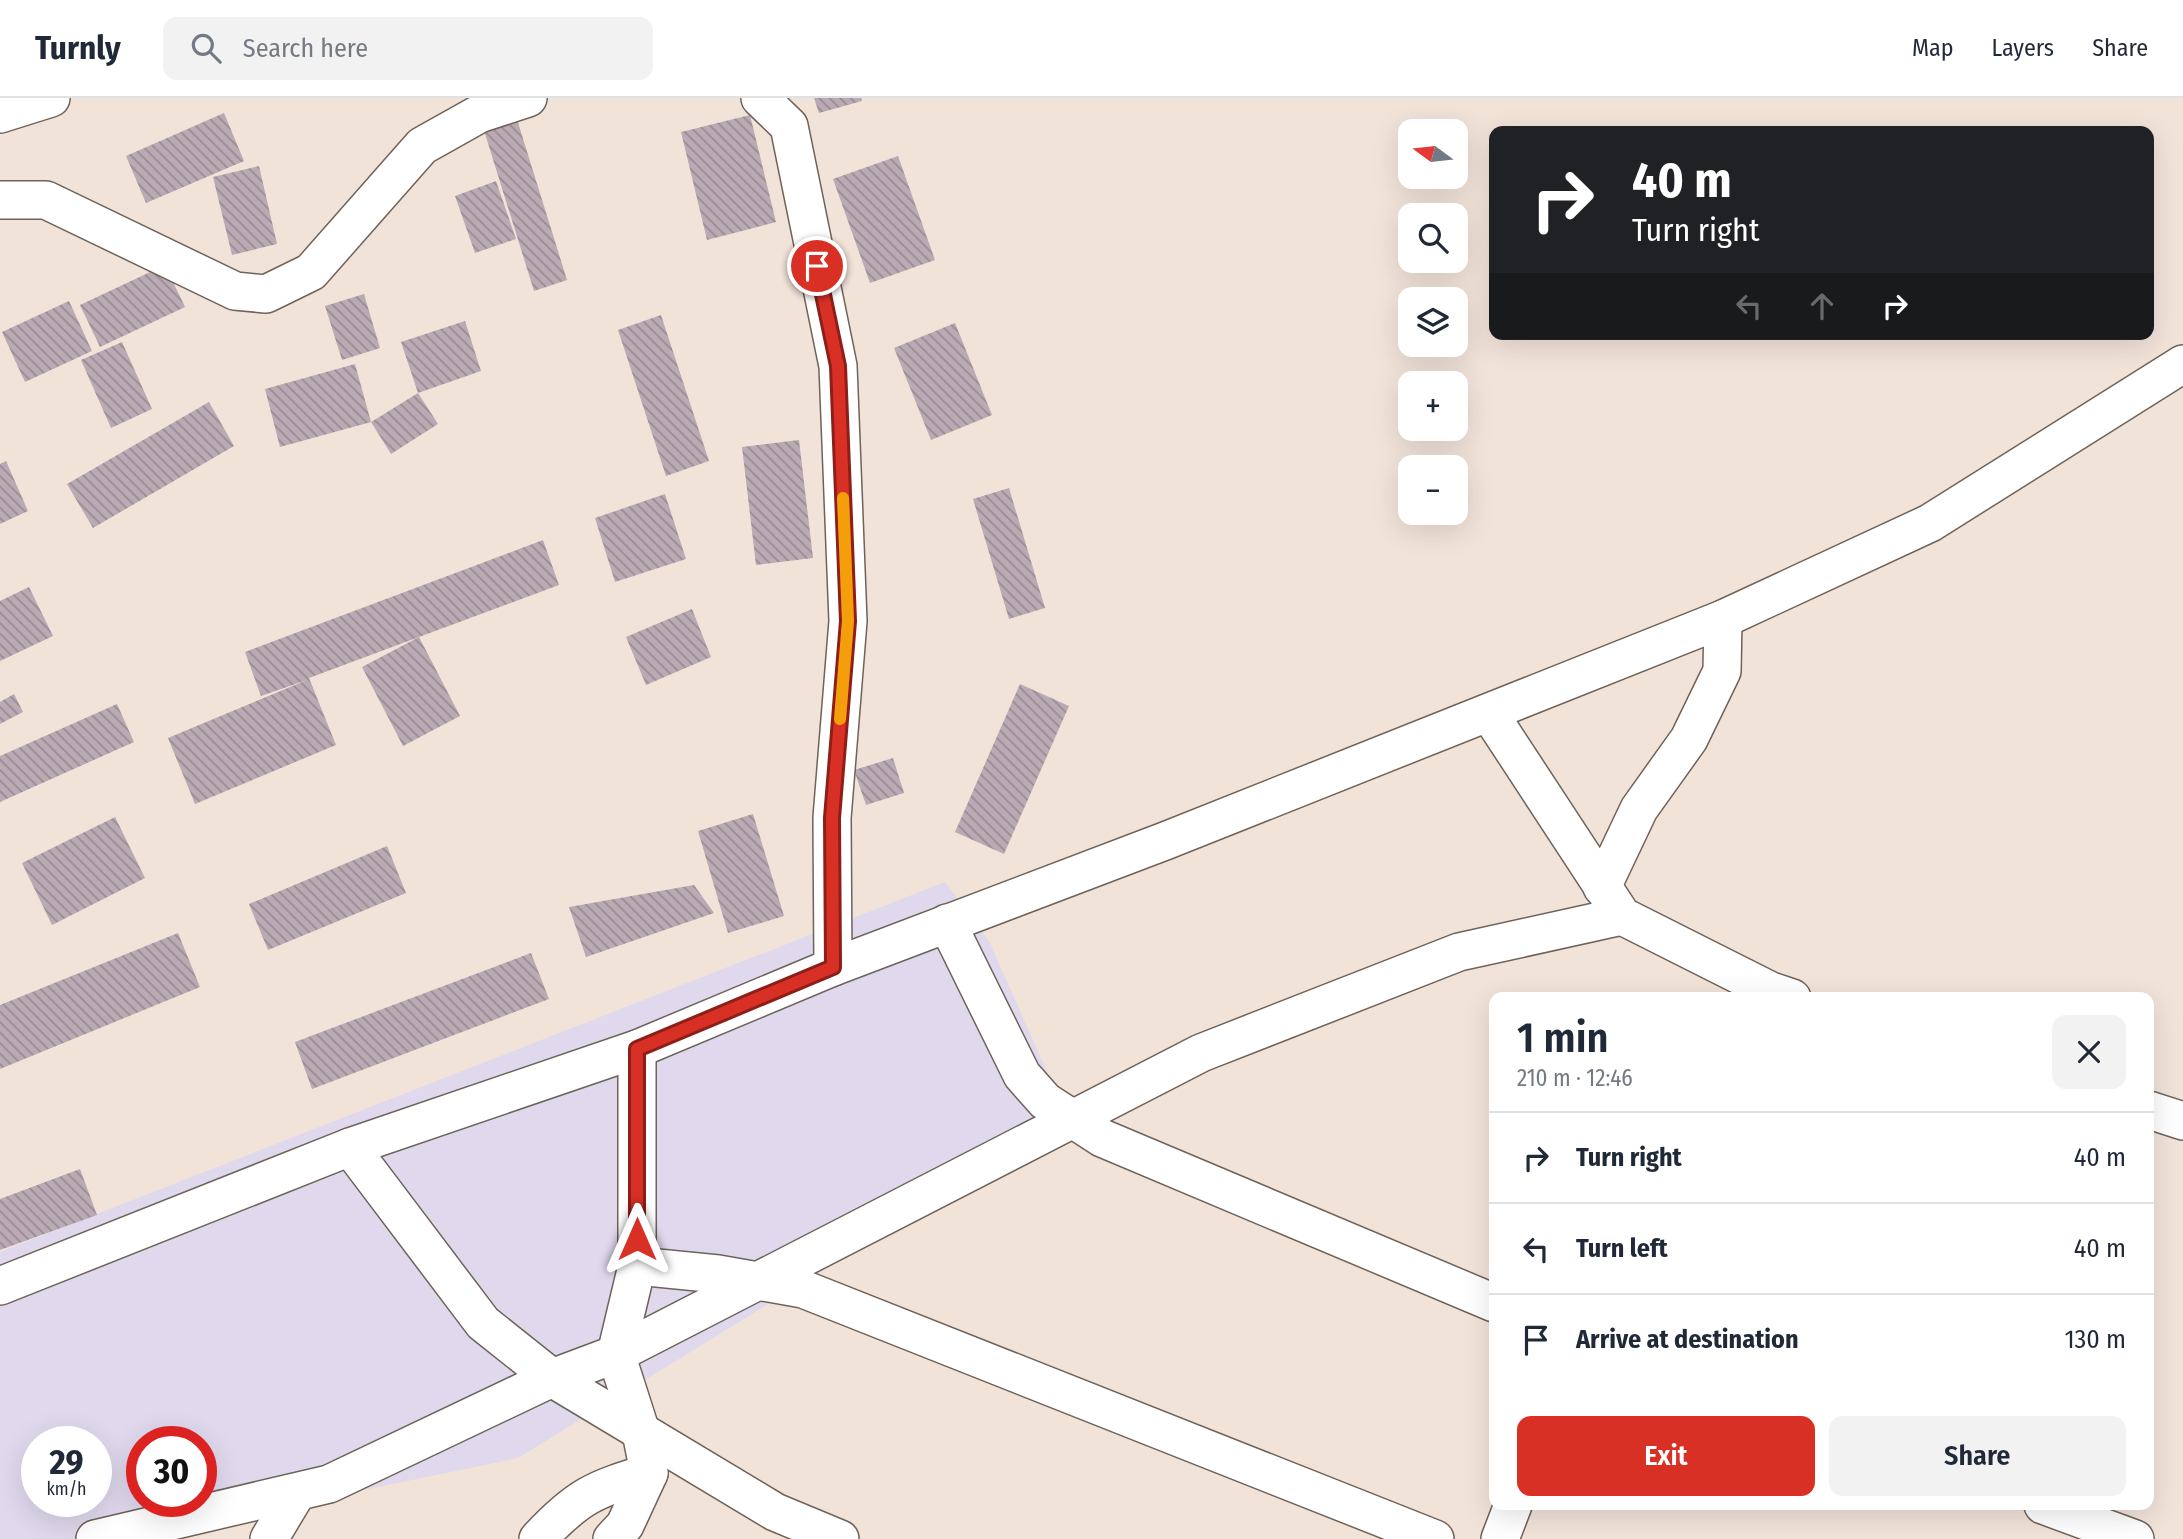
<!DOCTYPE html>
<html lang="en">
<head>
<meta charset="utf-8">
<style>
  :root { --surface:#fff; --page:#f2f2f3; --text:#1f2937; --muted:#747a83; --line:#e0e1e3; --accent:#d93025 }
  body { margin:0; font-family:"Fira Sans Condensed",sans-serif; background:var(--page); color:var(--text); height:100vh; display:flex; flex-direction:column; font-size:26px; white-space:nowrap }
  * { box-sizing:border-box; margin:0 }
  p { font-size:23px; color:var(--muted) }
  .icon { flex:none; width:38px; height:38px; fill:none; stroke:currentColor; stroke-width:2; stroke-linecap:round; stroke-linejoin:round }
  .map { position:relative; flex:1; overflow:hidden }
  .drawer { position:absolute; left:1489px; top:894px; width:665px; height:518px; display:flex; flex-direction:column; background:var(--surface); border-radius:14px; box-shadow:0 7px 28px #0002 }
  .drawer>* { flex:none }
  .banner { position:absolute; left:1489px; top:28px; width:665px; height:214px; border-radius:14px; box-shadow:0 7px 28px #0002; background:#202124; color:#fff; overflow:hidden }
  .needle { width:46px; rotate:285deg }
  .tools { position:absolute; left:1398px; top:21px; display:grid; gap:14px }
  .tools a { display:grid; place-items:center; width:70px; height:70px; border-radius:14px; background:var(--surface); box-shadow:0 7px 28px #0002; font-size:35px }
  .speed { position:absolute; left:21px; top:1328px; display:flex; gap:14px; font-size:35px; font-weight:700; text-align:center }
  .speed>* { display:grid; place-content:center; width:91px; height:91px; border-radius:50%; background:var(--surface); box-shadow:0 7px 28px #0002; line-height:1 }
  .speed small { font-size:18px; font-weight:400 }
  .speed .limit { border:10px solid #d22; background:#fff; color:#111 }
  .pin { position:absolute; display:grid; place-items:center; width:60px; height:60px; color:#fff; margin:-30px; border:4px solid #fff; border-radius:50%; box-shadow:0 2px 7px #0007 }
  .me { position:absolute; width:77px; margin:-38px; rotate:0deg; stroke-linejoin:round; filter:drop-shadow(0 0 5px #0008) }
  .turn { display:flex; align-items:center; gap:24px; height:147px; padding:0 28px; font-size:32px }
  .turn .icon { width:91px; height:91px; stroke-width:2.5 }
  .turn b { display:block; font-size:49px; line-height:60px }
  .lanes { display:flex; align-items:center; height:66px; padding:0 28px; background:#0003; justify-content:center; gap:35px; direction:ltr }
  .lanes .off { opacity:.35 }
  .round { display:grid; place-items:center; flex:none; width:74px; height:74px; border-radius:14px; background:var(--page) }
  .head { display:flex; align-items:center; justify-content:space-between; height:119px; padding:0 28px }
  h1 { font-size:42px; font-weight:600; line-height:52px }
  .button { display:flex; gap:14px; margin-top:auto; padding:14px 28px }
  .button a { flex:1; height:80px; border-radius:14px; background:var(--accent); color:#fff; font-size:28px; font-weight:600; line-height:80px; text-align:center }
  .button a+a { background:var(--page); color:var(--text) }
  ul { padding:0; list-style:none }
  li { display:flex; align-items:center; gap:21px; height:91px; padding:0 28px; border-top:2px solid var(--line) }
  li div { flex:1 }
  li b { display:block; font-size:26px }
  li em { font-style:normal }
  header { display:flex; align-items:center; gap:42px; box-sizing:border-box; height:98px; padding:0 35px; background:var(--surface); border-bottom:2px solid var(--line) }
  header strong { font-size:33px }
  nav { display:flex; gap:38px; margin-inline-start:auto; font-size:24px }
  .search { width:490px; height:63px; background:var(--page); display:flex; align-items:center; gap:18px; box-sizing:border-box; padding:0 24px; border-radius:14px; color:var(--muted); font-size:26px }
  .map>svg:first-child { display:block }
  .commercial { fill:#e0d8ed; fill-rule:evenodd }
  .building { fill:url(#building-back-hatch) }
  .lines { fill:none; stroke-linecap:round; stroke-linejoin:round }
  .minor-casing { stroke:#6f6259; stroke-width:40 }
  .minor { stroke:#fff; stroke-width:37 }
  .route-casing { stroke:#8d1f18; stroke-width:18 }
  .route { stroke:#d93025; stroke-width:12 }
  .slow { stroke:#f59e0b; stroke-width:12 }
</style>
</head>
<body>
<header>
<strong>Turnly</strong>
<div class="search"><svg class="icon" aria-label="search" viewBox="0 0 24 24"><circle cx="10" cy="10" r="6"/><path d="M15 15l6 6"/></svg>Search here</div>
<nav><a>Map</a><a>Layers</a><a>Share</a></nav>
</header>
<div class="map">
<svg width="2183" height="1441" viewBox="0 0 2183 1441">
  <defs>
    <pattern id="building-back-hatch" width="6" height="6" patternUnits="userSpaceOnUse" patternTransform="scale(1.75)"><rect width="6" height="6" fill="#b9aab4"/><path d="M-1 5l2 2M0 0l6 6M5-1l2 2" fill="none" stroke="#988b93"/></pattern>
  </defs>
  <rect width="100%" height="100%" fill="#f2e3d9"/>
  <path class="commercial" d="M945,784L989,843L1064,1012L1058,1028L518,1360L128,1441H0V1154ZM37,1344H96V1404H37ZM142,1344H201V1404H142Z"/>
  <g class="building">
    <path d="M814,0H861L862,3L819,15Z"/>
    <path d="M224,15L244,63L146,105L126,58Z"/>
    <path d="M515,15L567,182L534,193L482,26Z"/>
    <path d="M750,17L776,124L707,142L681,34Z"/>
    <path d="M898,58L935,162L870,185L833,81Z"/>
    <path d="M259,68L277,146L232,157L213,79Z"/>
    <path d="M496,83L516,141L475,155L455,98Z"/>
    <path d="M165,167L185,209L100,249L80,207Z"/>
    <path d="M364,196L380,250L342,262L325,208Z"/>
    <path d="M69,203L92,253L25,284L2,234Z"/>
    <path d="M661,217L709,363L666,378L618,232Z"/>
    <path d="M465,223L481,273L418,295L401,244Z"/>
    <path d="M955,225L992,317L931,342L894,250Z"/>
    <path d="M122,244L152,311L111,330L81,262Z"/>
    <path d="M355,266L371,324L280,349L265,291Z"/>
    <path d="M418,295L438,326L391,356L371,324Z"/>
    <path d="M209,304L234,348L93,430L67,386Z"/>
    <path d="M799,342L813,460L756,467L742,349Z"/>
    <path d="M6,363L28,413L0,426V366Z"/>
    <path d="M1009,390L1045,510L1009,521L973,401Z"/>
    <path d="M665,396L686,461L615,484L595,420Z"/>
    <path d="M543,442L559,487L419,539L460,618L403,648L362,569L419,539L309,580L336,647L195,706L168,640L307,582L261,598L245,554Z"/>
    <path d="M29,489L53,538L0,563V503Z"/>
    <path d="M692,511L711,559L646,587L626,539Z"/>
    <path d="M1020,586L1069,608L1004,756L955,734Z"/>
    <path d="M14,596L23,614L0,626V604Z"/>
    <path d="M117,606L134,644L0,704V658Z"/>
    <path d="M893,660L904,695L866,707L854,672Z"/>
    <path d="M753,716L784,818L728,835L698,733Z"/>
    <path d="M115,719L145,780L52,827L22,765Z"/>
    <path d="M387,748L406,795L268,852L249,806Z"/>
    <path d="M694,787L714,815L586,859L569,809Z"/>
    <path d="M178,835L200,889L0,971V907Z"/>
    <path d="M531,855L549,901L312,991L295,944Z"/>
    <path d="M80,1071L97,1117L0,1152V1101Z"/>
  </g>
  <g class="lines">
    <g class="minor-casing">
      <g id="minor">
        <path d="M760,0L789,28L838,268L848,523L832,720L833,869"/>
        <path d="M0,16L51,0"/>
        <path d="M0,102H46L235,193L266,196L311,174L422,48L479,16L528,0"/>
        <path d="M1489,615L1622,818L1771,893L1792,900"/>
        <path d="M1602,789L1639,711L1689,641L1722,573L1723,521"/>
        <path d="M947,825L1022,977L1045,1003L1102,1040L1494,1205"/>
        <path d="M2149,1012L2183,1023"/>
        <path d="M350,1049L483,1225L552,1280L775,1414L840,1441"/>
        <path d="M637,1168L718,1176L803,1191L1435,1441"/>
        <path d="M0,1188L350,1049L637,951L833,869L1165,743L1723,521L1930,425L2183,266"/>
        <path d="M2043,1407L2135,1441"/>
        <path d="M95,1441L329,1386L552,1280L616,1256L1201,955L1459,854L1622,818"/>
        <path d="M269,1441L296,1396"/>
        <path d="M538,1441C577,1399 594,1391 649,1375"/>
        <path d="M612,1441L625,1427L649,1375L641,1334L616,1256L637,1168V951"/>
        <path d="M1500,1441L1513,1407"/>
      </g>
    </g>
    <use href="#minor" class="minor"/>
  </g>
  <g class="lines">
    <g class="route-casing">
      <path id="route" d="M637,1141V951L833,869L832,720L848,523L838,268L817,168"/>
    </g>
    <use href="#route" class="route"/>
    <path class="slow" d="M840,621L848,523L843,400"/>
  </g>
</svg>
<div class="tools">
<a><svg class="needle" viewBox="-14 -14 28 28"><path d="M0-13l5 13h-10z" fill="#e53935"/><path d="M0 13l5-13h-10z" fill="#747a83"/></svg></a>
<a><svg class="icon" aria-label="search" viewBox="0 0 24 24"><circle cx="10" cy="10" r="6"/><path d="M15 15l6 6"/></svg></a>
<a><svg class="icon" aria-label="layers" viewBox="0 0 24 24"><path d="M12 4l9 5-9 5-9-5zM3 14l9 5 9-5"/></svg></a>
<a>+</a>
<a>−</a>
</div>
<div class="speed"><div>29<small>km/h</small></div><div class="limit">30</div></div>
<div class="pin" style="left:817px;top:168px;background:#d93025"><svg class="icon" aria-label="arrive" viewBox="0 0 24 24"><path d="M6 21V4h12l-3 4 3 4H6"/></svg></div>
<svg class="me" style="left:637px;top:1141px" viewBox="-20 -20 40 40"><path d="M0-17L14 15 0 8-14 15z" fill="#d93025" stroke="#fff" stroke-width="4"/></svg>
<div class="banner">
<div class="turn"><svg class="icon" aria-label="right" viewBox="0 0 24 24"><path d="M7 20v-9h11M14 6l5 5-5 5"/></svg><div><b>40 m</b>Turn right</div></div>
<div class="lanes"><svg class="icon off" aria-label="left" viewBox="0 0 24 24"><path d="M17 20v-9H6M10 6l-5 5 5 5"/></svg><svg class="icon off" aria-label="ahead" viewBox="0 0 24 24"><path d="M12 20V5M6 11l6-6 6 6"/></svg><svg class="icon" aria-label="right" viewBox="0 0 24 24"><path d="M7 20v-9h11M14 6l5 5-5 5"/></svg></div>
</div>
<section class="drawer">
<div class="head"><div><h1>1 min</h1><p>210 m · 12:46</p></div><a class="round"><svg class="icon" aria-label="close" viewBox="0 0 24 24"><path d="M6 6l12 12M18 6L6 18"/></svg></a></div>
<ul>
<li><svg class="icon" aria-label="right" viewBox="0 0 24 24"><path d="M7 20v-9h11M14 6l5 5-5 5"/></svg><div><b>Turn right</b></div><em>40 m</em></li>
<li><svg class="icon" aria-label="left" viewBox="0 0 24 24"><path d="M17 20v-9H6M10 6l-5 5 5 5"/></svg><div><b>Turn left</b></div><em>40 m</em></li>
<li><svg class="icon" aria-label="arrive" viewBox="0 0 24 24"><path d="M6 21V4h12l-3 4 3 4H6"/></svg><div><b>Arrive at destination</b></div><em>130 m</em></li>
</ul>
<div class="button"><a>Exit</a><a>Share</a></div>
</section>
</div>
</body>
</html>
